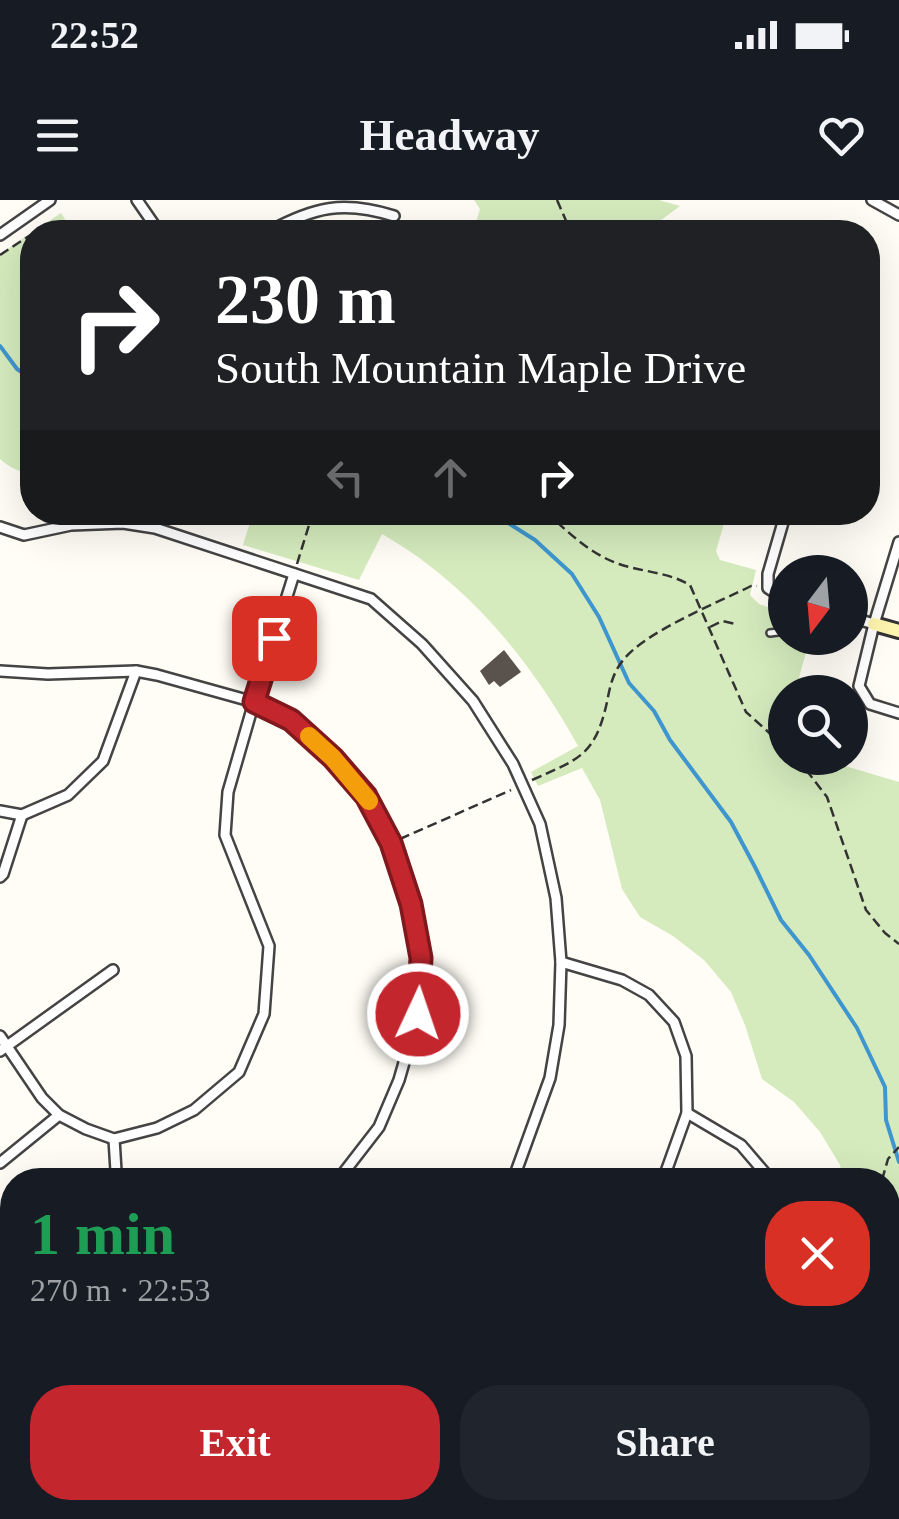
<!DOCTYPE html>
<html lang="en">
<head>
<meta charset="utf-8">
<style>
  :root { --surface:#171b24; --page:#20242c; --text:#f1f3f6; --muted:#9ea1a6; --accent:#c4262e }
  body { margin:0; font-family:Georgia,serif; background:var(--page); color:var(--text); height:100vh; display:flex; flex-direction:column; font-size:38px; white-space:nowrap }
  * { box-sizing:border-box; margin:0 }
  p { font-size:32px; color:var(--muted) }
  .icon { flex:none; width:55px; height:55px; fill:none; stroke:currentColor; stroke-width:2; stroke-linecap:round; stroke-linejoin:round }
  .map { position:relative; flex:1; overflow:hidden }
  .details { position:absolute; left:0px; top:968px; width:900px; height:352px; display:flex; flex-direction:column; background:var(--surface); border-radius:40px 40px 0 0; box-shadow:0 10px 40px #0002 }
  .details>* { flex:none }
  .top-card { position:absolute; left:20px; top:20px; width:860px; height:305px; border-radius:40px; box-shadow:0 10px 40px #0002; background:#202124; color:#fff; overflow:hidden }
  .needle { width:65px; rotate:196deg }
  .tools { position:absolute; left:768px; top:355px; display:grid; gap:20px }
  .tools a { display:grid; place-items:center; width:100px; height:100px; border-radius:50%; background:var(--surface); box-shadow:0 10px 40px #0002; font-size:50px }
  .pin { position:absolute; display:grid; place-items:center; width:85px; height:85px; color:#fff; margin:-42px; border-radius:20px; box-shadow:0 5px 15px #0006 }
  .me { position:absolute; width:110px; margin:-55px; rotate:3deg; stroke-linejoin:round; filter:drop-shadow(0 0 8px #0008) }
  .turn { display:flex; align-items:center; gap:35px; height:210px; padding:0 30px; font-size:45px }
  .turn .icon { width:130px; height:130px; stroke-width:2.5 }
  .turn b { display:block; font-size:70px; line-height:85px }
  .lanes { display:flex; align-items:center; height:95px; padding:0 30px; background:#0003; justify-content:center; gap:50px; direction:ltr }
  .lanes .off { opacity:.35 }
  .round { display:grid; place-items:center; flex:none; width:105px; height:105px; border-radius:40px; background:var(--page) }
  .summary { display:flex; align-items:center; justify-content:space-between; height:170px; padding:0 30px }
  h1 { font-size:60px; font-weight:800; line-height:75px; color:#1e9e55 }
  .action { display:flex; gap:20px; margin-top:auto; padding:20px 30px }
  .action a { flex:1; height:115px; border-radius:40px; background:var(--accent); color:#fff; font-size:40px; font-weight:800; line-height:115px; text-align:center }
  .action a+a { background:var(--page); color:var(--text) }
  .status { display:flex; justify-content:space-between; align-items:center; height:70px; padding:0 50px; background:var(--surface); direction:ltr }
  .status svg { height:28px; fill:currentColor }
  header { display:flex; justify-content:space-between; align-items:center; height:130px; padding:0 30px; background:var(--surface); font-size:45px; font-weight:800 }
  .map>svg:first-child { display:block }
  .green { fill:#d5ebbd }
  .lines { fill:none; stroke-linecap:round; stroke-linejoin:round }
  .stream { stroke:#3f96cf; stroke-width:4 }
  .building { fill:#5a524d }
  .lane-casing { stroke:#444; stroke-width:10 }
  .street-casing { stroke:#444; stroke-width:14 }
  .secondary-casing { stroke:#333; stroke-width:18 }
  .path { stroke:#333; stroke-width:2.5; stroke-dasharray:10 5; stroke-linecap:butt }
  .lane { stroke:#fff; stroke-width:5 }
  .street { stroke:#fff; stroke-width:9 }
  .secondary { stroke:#fff6b0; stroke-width:12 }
  .route-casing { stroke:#7f191e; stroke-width:25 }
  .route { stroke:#c4262e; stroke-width:18 }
  .slow { stroke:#f59e0b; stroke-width:18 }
</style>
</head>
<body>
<div class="status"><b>22:52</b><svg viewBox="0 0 49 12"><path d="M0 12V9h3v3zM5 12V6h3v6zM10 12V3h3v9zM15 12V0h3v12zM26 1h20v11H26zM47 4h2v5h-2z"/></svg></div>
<header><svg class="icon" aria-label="menu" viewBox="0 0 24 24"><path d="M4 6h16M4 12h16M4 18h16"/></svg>Headway<svg class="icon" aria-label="heart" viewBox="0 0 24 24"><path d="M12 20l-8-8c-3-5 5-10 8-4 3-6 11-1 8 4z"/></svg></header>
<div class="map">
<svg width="899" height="1319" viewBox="0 0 899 1319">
  <rect width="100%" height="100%" fill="#fffdf5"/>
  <g class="green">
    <path d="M474,0H659L680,6L645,32H473L480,9Z"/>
    <path d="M61,13L73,32H32V273C20,273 9,267 0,259V54Z"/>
    <path d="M253,313H727L716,351L720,360L756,370L750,395L759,404L785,413V438H810L795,492H785V558H823L825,560L899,582V1319H847L849,1308H888V980H844L840,965L820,932L794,902L762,879L745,825L731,792L704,760L673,736L640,717L622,689L600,600L582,568L538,586L531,572L578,546C531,461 468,383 382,334L359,380L243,345Z"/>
  </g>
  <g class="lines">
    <g class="stream">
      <path d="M0,146L17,169L32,179"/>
      <path d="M491,312L535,340L572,374L599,417L629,483L654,511L670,540L731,622L755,667L781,720L809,755L857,828L885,887L886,920L899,962"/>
    </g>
  </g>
  <path class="building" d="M504,450L521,472L500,487L494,481L489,485L480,471Z"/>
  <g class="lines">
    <g class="lane-casing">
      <path id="lane" d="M770,433L778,432L785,423"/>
    </g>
    <g class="street-casing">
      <g id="street">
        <path d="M137,0L155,26L169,32"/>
        <path d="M872,0L899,15"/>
        <path d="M268,32C314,7 343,0 394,16"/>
        <path d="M0,35L50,0"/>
        <path d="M0,327L24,335L71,325L123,323L155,328L371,399L422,444L473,501L513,564L540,624L556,698L561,762L559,825L550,878L513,980"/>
        <path d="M899,342L874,424L859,486L870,504L899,513"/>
        <path d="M785,399L768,388V374L786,312"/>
        <path d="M850,417L874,424"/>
        <path d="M0,471L48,474L136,471L157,475L254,502L291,520L333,557L366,596L391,643L411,703L421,759L418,814L399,880L379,927L338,980"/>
        <path d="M0,611L22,615L68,595L103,561L136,471"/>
        <path d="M0,677L3,674L22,615"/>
        <path d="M561,762L622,780L649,795L674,822L686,856L687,913L663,980"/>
        <path d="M0,836L42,898L59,915L86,929L114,939L157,928L194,910L239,872L264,814L269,746L225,635L228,592L254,502L294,374"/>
        <path d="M0,851L113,770"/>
        <path d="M687,913L741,945L771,980"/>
        <path d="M114,939L116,971L120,980"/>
        <path d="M0,963L59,915"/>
        <path d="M163,1308L172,1319"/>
        <path d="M334,1308L338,1319"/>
        <path d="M489,1308L497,1319"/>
        <path d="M602,1319L613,1308"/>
        <path d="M778,1319L780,1308"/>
      </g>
    </g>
    <g class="secondary-casing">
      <g id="secondary">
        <path d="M874,424L899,431"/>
        <path d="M0,1247L12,1265"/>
        <path d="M42,1308L50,1319"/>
      </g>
    </g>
    <g class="path">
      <path d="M557,0L571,32"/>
      <path d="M35,32L44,27L49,32"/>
      <path d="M0,55L32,34"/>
      <path d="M546,312C568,332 590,354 619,364C642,372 668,372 690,385L746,512L785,547"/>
      <path d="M297,364L313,312"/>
      <path d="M710,427L722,421L736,424"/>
      <path d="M797,558L827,597L866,710L885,733L899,744"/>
      <path d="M532,580C579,559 595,556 607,502C610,486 613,472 624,459C647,431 717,403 751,386H757"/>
      <path d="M400,639L511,590"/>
      <path d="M882,980L888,959L899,947"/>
    </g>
    <use href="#lane" class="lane"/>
    <use href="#street" class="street"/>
    <use href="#secondary" class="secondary"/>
  </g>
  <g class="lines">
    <g class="route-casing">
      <path id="route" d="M274,438L254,502L291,520L333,558L366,596L391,643L411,704L421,758L418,814"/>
    </g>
    <use href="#route" class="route"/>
    <path class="slow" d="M309,536L333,558L369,601"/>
  </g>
</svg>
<div class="tools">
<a><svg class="needle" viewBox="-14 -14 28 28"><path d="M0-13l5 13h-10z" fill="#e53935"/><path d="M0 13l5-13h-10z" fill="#9ea1a6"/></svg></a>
<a><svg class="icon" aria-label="search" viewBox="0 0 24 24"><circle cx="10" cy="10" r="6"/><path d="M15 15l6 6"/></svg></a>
</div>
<div class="pin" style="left:274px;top:438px;background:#d93025"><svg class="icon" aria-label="arrive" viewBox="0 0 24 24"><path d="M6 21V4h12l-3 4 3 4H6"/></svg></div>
<svg class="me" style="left:418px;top:814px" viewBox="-20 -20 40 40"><circle r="17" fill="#c4262e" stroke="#fff" stroke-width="3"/><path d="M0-11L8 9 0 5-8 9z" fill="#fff"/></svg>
<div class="top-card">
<div class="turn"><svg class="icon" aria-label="right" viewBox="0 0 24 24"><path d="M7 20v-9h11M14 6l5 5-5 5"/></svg><div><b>230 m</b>South Mountain Maple Drive</div></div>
<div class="lanes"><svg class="icon off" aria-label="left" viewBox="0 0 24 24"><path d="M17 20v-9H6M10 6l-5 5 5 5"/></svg><svg class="icon off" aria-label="ahead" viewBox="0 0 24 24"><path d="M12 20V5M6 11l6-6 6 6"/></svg><svg class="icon" aria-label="right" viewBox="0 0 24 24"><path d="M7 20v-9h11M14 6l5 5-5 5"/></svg></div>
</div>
<section class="details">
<div class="summary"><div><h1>1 min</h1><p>270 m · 22:53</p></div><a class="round" style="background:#d93025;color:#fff"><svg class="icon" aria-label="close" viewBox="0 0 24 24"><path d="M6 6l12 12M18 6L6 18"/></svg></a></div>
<div class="action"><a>Exit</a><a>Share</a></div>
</section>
</div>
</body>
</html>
